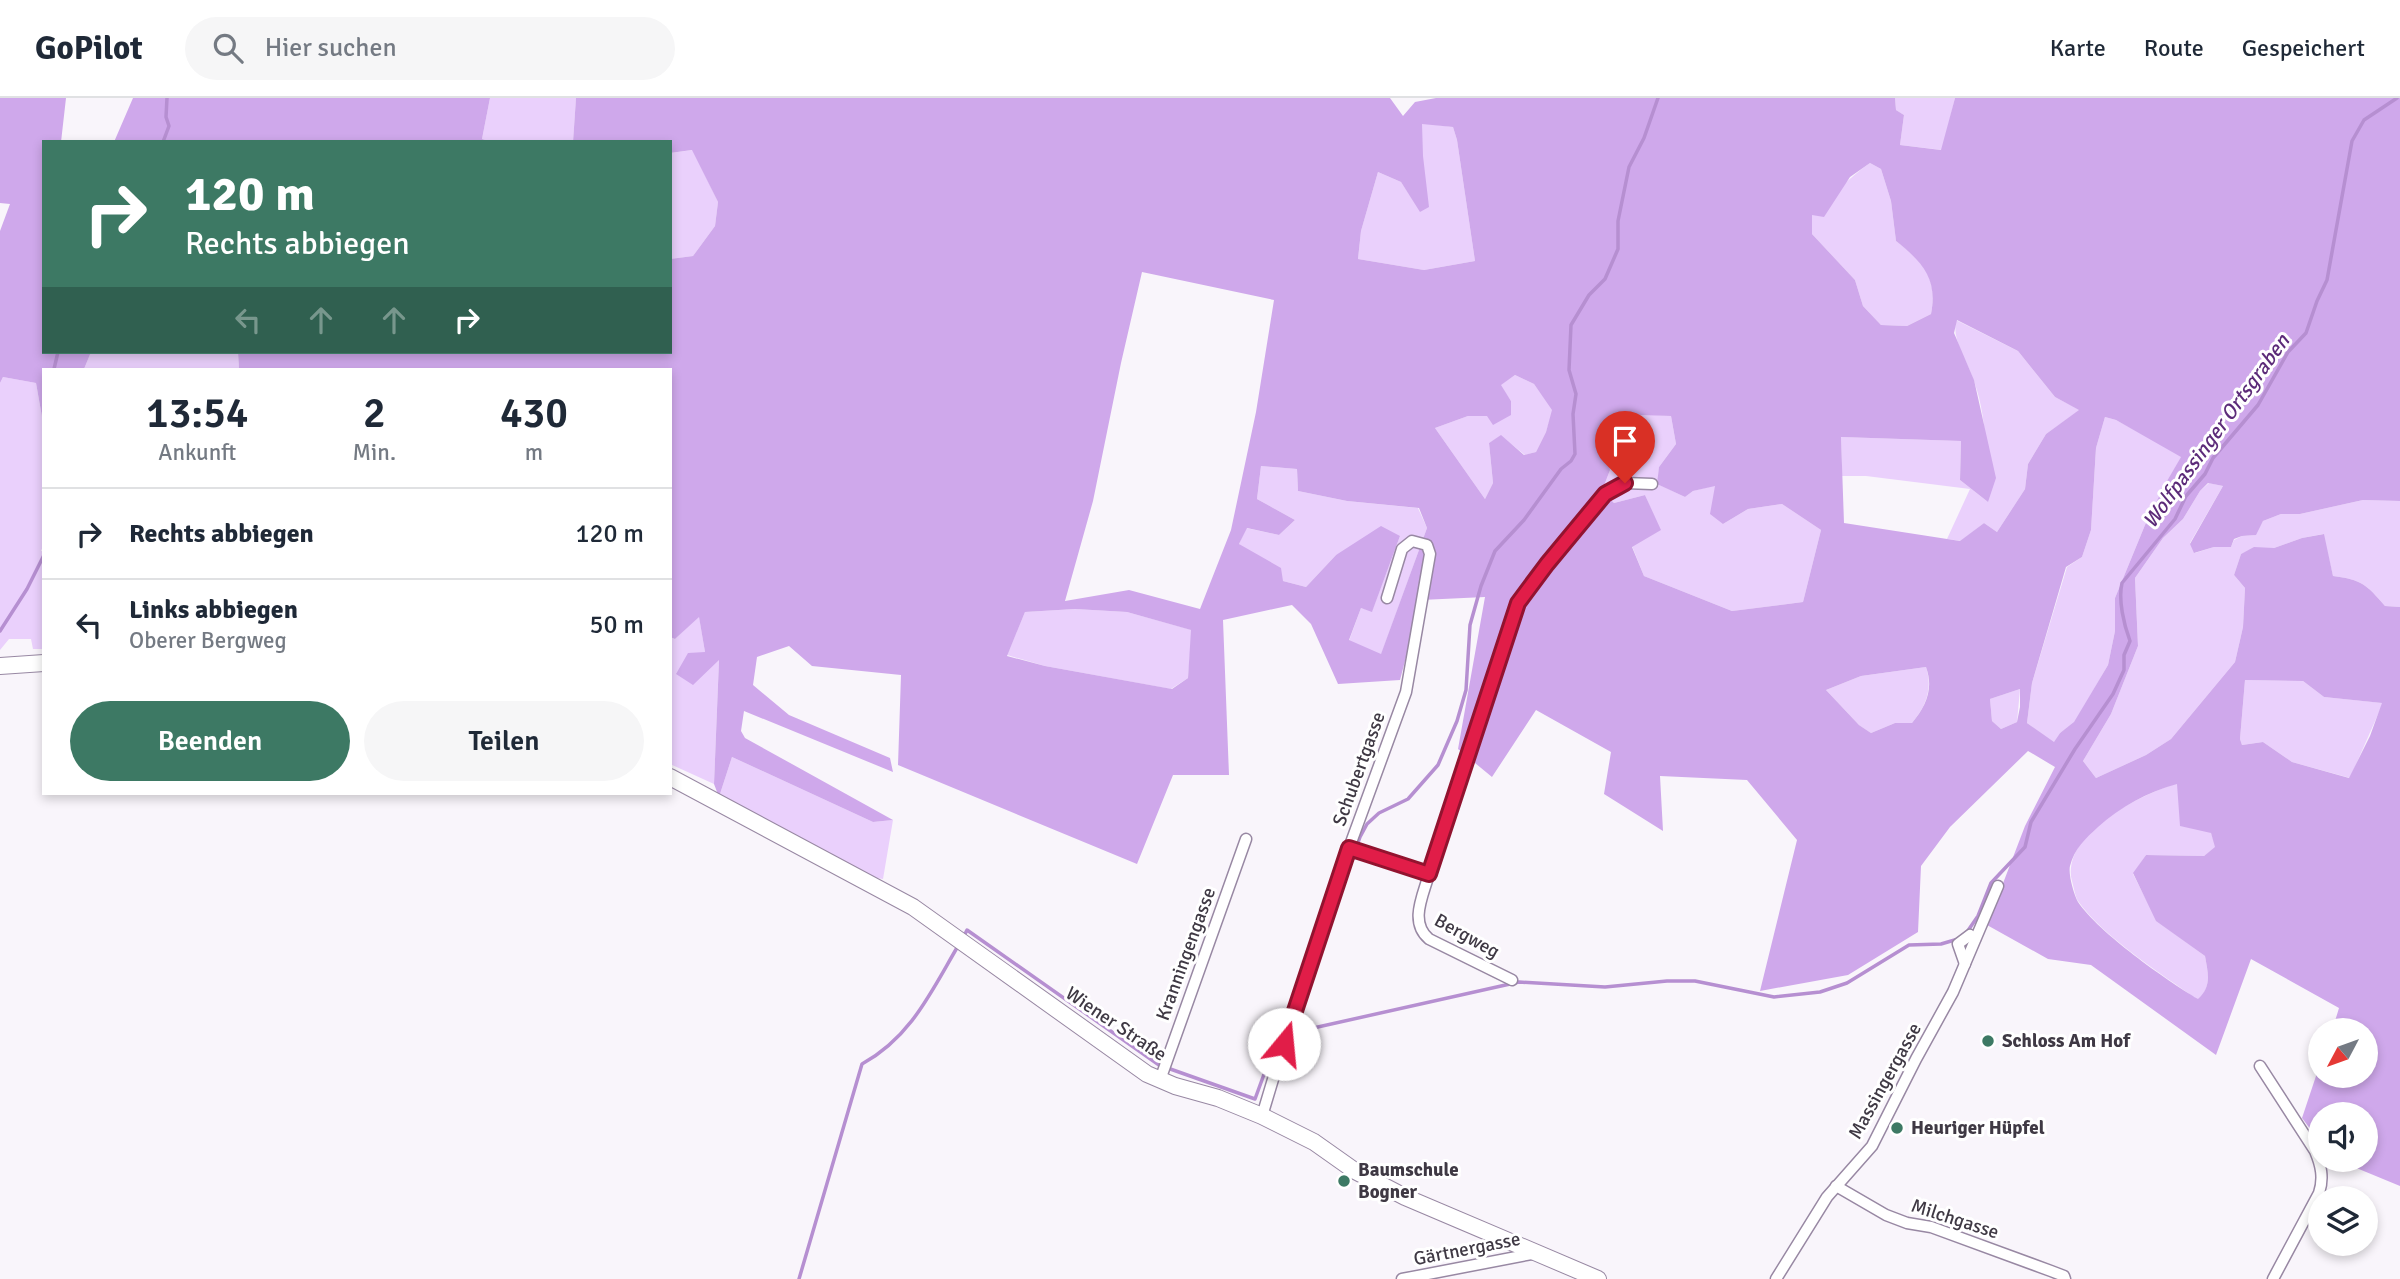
<!DOCTYPE html>
<html lang="de">
<head>
<meta charset="utf-8">
<style>
  :root { --surface:#fff; --page:#f6f6f7; --text:#1f2937; --muted:#747a83; --line:#e0e1e3; --accent:#3d7964 }
  body { margin:0; font-family:Signika,sans-serif; background:var(--page); color:var(--text); height:100vh; display:flex; flex-direction:column; font-size:26px; white-space:nowrap }
  * { box-sizing:border-box; margin:0 }
  p { font-size:23px; color:var(--muted) }
  .icon { flex:none; width:38px; height:38px; fill:none; stroke:currentColor; stroke-width:2; stroke-linecap:round; stroke-linejoin:round }
  .map { position:relative; flex:1; overflow:hidden }
  .details { position:absolute; left:42px; top:270px; width:630px; height:427px; display:flex; flex-direction:column; background:var(--surface); border-radius:0px; box-shadow:0 4px 10px #0003 }
  .details>* { flex:none }
  .hud { position:absolute; left:42px; top:42px; width:630px; height:214px; border-radius:0px; box-shadow:0 4px 10px #0003; background:#3d7964; color:#fff; overflow:hidden }
  .needle { width:46px; rotate:229deg }
  .fabs { position:absolute; left:2308px; top:920px; display:grid; gap:14px }
  .fabs a { display:grid; place-items:center; width:70px; height:70px; border-radius:50%; background:var(--surface); box-shadow:0 4px 10px #0003; font-size:35px }
  .pin { position:absolute; display:grid; place-items:center; width:60px; height:60px; color:#fff; margin:-72px -30px; border-radius:50% 50% 50% 0; rotate:-45deg; box-shadow:0 0 7px #0007 }
  .pin .icon { rotate:45deg }
  .me { position:absolute; width:77px; margin:-38px; rotate:17deg; stroke-linejoin:round; filter:drop-shadow(0 0 5px #0008) }
  .turn { display:flex; align-items:center; gap:24px; height:147px; padding:0 28px; font-size:32px }
  .turn .icon { width:91px; height:91px; stroke-width:2.5 }
  .turn b { display:block; font-size:49px; line-height:60px }
  .lanes { display:flex; align-items:center; height:66px; padding:0 28px; background:#0003; justify-content:center; gap:35px; direction:ltr }
  .lanes .off { opacity:.35 }
  .eta { display:flex; justify-content:space-evenly; align-items:center; height:119px; text-align:center }
  .eta b { font-size:42px; font-weight:600; line-height:49px }
  .cta { display:flex; gap:14px; margin-top:auto; padding:14px 28px }
  .cta a { flex:1; height:80px; border-radius:42px; background:var(--accent); color:#fff; font-size:28px; font-weight:600; line-height:80px; text-align:center }
  .cta a+a { background:var(--page); color:var(--text) }
  ul { padding:0; list-style:none }
  li { display:flex; align-items:center; gap:21px; height:91px; padding:0 28px; border-top:2px solid var(--line) }
  li div { flex:1 }
  li b { display:block; font-size:26px }
  li em { font-style:normal }
  header { display:flex; align-items:center; gap:42px; box-sizing:border-box; height:98px; padding:0 35px; background:var(--surface); border-bottom:2px solid var(--line) }
  header strong { font-size:33px }
  nav { display:flex; gap:38px; margin-inline-start:auto; font-size:24px }
  .search { width:490px; height:63px; background:var(--page); display:flex; align-items:center; gap:18px; box-sizing:border-box; padding:0 24px; border-radius:38px; color:var(--muted); font-size:26px }
  .map>svg:first-child { display:block }
  .green { fill:#ead0fc }
  .forest { fill:#cfa8eb; fill-rule:evenodd }
  .lines { fill:none; stroke-linecap:round; stroke-linejoin:round }
  .stream { stroke:#b68fd1; stroke-width:3.5 }
  .street-casing { stroke:#9888a3; stroke-width:13 }
  .secondary-casing { stroke:#9888a3; stroke-width:18 }
  .street { stroke:#fff; stroke-width:10 }
  .secondary { stroke:#fff; stroke-width:16 }
  .route-casing { stroke:#92132f; stroke-width:18 }
  .route { stroke:#e11d48; stroke-width:12 }
  .poi-dot { fill:#3d7964; stroke:#fff; stroke-width:2.5 }
  .labels { text-anchor:middle; dominant-baseline:central; stroke-width:6; stroke-linejoin:round; paint-order:stroke }
  .street-label { font-size:19px; fill:#3f3944; stroke:#fff }
  .poi-label { font-size:19px; font-weight:bold; fill:#3f3944; stroke:#fff; text-anchor:start }
  .water-label { font-size:21px; font-style:italic; fill:#5c2b79; stroke:#fff }
</style>
</head>
<body>
<header>
<strong>GoPilot</strong>
<div class="search"><svg class="icon" aria-label="search" viewBox="0 0 24 24"><circle cx="10" cy="10" r="6"/><path d="M15 15l6 6"/></svg>Hier suchen</div>
<nav><a>Karte</a><a>Route</a><a>Gespeichert</a></nav>
</header>
<div class="map">
<svg width="2400" height="1181" viewBox="0 0 2400 1181">
  <rect width="100%" height="100%" fill="#f9f5fb"/>
  <g class="green">
    <path d="M490,0H576L573,44H492L482,41Z"/>
    <path d="M1895,0H1955L1942,52L1900,47L1904,17L1896,12Z"/>
    <path d="M1422,25L1453,29L1457,42L1475,163L1424,172L1358,161L1361,133L1378,74L1401,84L1421,114Z"/>
    <path d="M693,52L718,104L715,128L693,158L670,161V55Z"/>
    <path d="M1870,65L1881,71L1891,103L1896,143C1923,164 1938,179 1931,216L1907,228L1881,227L1863,208L1855,182L1812,136V116C1832,99 1848,80 1870,65Z"/>
    <path d="M1956,222L2018,253L2055,299L2080,312L2046,336L2028,366L2025,391L1997,434L1984,425L1961,443L1947,441L1970,391L1866,378H1842L1841,339L1961,343L1960,382L1988,404C1986,363 1988,317 1972,278C1965,259 1952,242 1956,222Z"/>
    <path d="M91,254H238L239,271H84Z"/>
    <path d="M1515,277L1534,286L1553,312L1546,334L1536,354L1525,357L1501,338L1489,345L1493,385L1485,401L1435,330L1468,318H1487L1511,303L1500,287Z"/>
    <path d="M3,279L36,285L44,330V446L41,453H44V551H33L31,541H9L0,552V285Z"/>
    <path d="M1641,316L1671,318L1676,346L1659,369L1658,386L1685,399L1693,393L1716,387L1723,426L1748,411L1782,406L1821,432L1803,504L1732,513L1644,478L1632,448L1660,432L1645,397L1614,405L1602,393L1610,372L1605,338Z"/>
    <path d="M2105,319L2116,322L2182,358L2164,388L2145,427L2115,500V533L2108,567L2074,625L2060,635L2054,645L2027,625L2032,585L2067,469L2082,459L2091,432L2096,350Z"/>
    <path d="M1261,368L1297,371L1298,393L1347,403L1418,410L1427,430L1381,557L1349,543L1361,510L1372,513L1400,438L1336,457L1306,489L1283,483L1239,446L1246,430L1279,437L1295,422L1257,401Z"/>
    <path d="M2209,385L2223,388L2190,445L2195,455L2214,449H2231L2234,442L2242,438L2255,437L2263,423L2281,416H2300L2363,402L2400,403V509L2385,508C2366,486 2362,482 2333,478L2323,436L2302,440L2274,450H2254L2241,456L2234,477L2245,490L2243,529L2235,564L2171,641L2146,657L2096,680L2083,663L2111,616L2138,548L2135,480L2163,440L2183,421L2200,393Z"/>
    <path d="M1075,511L1127,514L1192,532L1188,580L1171,591L1045,568L1007,557L1025,514Z"/>
    <path d="M699,518L705,554L719,561L714,686L670,666V539L675,541Z"/>
    <path d="M1926,569C1933,591 1926,608 1912,625H1895L1871,635L1859,627L1826,592L1861,578Z"/>
    <path d="M2245,582L2303,583L2324,599L2383,605L2350,680L2292,664L2263,644L2242,647L2240,641Z"/>
    <path d="M2020,591L2017,624L2001,631L1992,623L1990,601Z"/>
    <path d="M732,659L873,724L893,722L883,781L871,779L719,699Z"/>
    <path d="M2177,685L2211,735L2216,749L2204,758L2146,757L2133,776L2157,823L2205,858C2208,875 2212,889 2198,902C2163,877 2102,838 2078,803C2075,798 2074,790 2072,783C2061,735 2139,698 2177,685Z"/>
  </g>
  <g class="forest">
    <path d="M0,0H66L61,44H44V254H91L84,271H44V330L36,285L3,279L0,285V133L10,106L0,105Z"/>
    <path d="M133,0H490L482,41L492,44H114Z"/>
    <path d="M576,0H1390L1403,18L1415,4L1436,0H1895L1896,12L1904,17L1900,47L1941,52L1955,0H2400V403L2363,402L2300,416H2281L2263,423L2256,437L2242,438L2234,441L2231,449H2214L2194,455L2190,446L2223,388L2208,385L2200,393L2183,421L2163,440L2135,480L2138,548L2111,616L2083,663L2096,680L2146,657L2171,641L2235,564L2243,529L2245,490L2234,477L2241,456L2254,449L2274,450L2302,440L2324,436L2333,478C2362,482 2366,486 2385,508L2400,509V1088L2337,1062H2366V1017H2320V1044L2302,1020L2320,966V978H2366V933H2332L2339,910L2251,861L2216,957L2091,867L2048,861L1987,827L2025,728L2055,669L2028,653L1950,729L1921,768L1918,834L1848,877L1760,893L1797,742L1747,682L1660,678L1663,733L1604,696L1611,654L1536,612L1492,679L1458,651L1485,499L1421,502L1400,582L1338,586L1311,526L1292,507L1223,522L1229,677H1173L1137,766L898,667L901,577L812,568L789,548L757,559L753,587L789,617L890,660L893,674L744,613L741,633L745,640L893,722L873,724L732,659L719,699L714,686L719,562L693,587L676,576L688,555L705,554L699,519L675,541L670,539V271H239L238,254H670V161L693,158L715,128L718,104L692,52L670,55V44H573ZM1422,26L1453,29L1457,42L1475,163L1424,172L1358,161L1361,133L1378,74L1401,84L1420,114L1429,109L1423,58ZM1870,65L1881,71L1891,103L1896,143C1922,164 1938,180 1931,216L1907,228L1881,227L1863,208L1855,182L1812,136V117L1824,119L1850,79ZM1142,174L1274,202L1256,314L1231,432L1200,511L1129,492L1065,503L1093,403L1121,265ZM1957,222L2018,253L2055,299L2079,312L2046,336L2028,366L2025,391L1997,434L1984,425L1960,443L1844,425L1841,339L1961,343L1960,382L1988,404L1996,380L1974,282L1954,235ZM1515,277L1534,286L1552,312L1546,334L1536,354L1524,357L1501,337L1489,345L1493,385L1485,401L1435,330L1468,318H1487L1493,327L1511,317V303L1501,287ZM1641,317L1671,318L1676,346L1659,369L1657,386L1685,399L1693,393L1715,388L1710,416L1723,426L1748,411L1782,406L1821,432L1803,504L1732,513L1644,478L1632,449L1661,432L1645,397L1614,405L1602,393L1610,372L1605,338ZM2105,319L2116,322L2181,359L2164,388L2145,427L2115,500V533L2108,567L2074,624L2060,635L2054,644L2027,625L2032,585L2066,469L2082,459L2091,432L2096,350ZM1261,368L1297,371L1298,393L1347,403L1419,410L1427,430L1381,556L1349,542L1361,510L1372,514L1400,438L1381,428L1336,457L1306,489L1283,483L1281,470L1239,446L1247,430L1279,437L1295,422L1257,401ZM1075,511L1127,514L1191,532L1188,580L1172,591L1045,568L1007,558L1025,514ZM1926,569C1934,591 1926,608 1912,625H1895L1871,635L1859,627L1826,592L1861,578ZM2245,582L2303,583L2324,599L2382,605L2370,638L2349,680L2292,664L2263,644L2242,647L2240,641ZM2020,591V609L2017,624L2001,631L1992,623L1990,601ZM2177,686L2180,728L2211,735L2215,749L2204,758L2146,757L2133,775L2156,823L2205,858C2208,875 2212,889 2198,901C2166,882 2099,835 2078,804C2074,797 2068,776 2070,768C2074,751 2086,740 2098,729C2120,709 2148,694 2177,686Z"/>
  </g>
  <g class="lines">
    <g class="stream">
      <path d="M163,44L169,28L166,19L167,0"/>
      <path d="M54,271L58,254"/>
      <path d="M0,533L27,491L44,457"/>
      <path d="M1967,834L1978,818L1991,785L2025,749L2031,724L2075,651L2113,596L2124,572V557L2130,543C2124,527 2118,502 2122,485L2175,421L2186,398L2205,376L2213,360L2258,307L2288,254L2306,235L2317,203L2327,182L2352,43L2364,22L2397,0"/>
      <path d="M964,838L967,832L1159,967L1255,1001L1278,938L1283,937"/>
      <path d="M1295,934L1294,927L1360,739L1367,726L1379,715L1408,701L1438,667L1457,623L1466,592L1470,527L1481,488L1495,453L1524,422L1561,371L1571,363L1575,356L1573,316L1576,296L1569,272L1571,227L1589,197L1605,181L1618,151V123L1629,69L1644,40L1658,0"/>
      <path d="M1291,935L1519,884L1605,889L1667,883H1695L1774,899L1820,894L1847,885L1909,847L1941,846L1958,841"/>
      <path d="M799,1181L862,966C911,939 931,894 958,848"/>
    </g>
    <g class="street-casing">
      <g id="street">
        <path d="M1349,750L1429,776"/>
        <path d="M1965,866L1958,846L1970,837L1975,841"/>
        <path d="M1512,882L1429,841C1409,824 1423,798 1429,776L1523,496L1606,396L1625,385L1652,386"/>
        <path d="M2260,968L2315,1053C2321,1067 2324,1080 2319,1095L2273,1181"/>
        <path d="M1160,982L1246,741"/>
        <path d="M1262,1018L1289,928L1349,750L1406,594L1430,456L1427,447L1412,443L1402,451L1387,500"/>
        <path d="M1836,1088L1886,1117L1907,1125L1931,1129L2051,1173L2064,1178L2065,1181"/>
        <path d="M1402,1181L1537,1155"/>
        <path d="M1776,1181L1827,1099L1872,1048L1916,961L1953,894L1998,788"/>
      </g>
    </g>
    <g class="secondary-casing">
      <g id="secondary">
        <path d="M0,568L44,565"/>
        <path d="M670,679L913,809L1147,976L1175,988L1218,1000L1262,1018L1314,1044L1355,1073L1405,1099L1598,1181"/>
      </g>
    </g>
    <use href="#street" class="street"/>
    <use href="#secondary" class="secondary"/>
  </g>
  <g class="lines">
    <g class="route-casing">
      <path id="route" d="M1284,946L1349,750L1429,776L1518,505L1547,466L1605,396L1625,385"/>
    </g>
    <use href="#route" class="route"/>
  </g>
  <g class="poi-dot">
    <circle cx="1988" cy="943" r="7"/>
    <circle cx="1897" cy="1030" r="7"/>
    <circle cx="1344" cy="1083" r="7"/>
  </g>
  <g class="labels">
    <g class="street-label">
      <text transform="translate(1359 671) rotate(-70)">Schubertgasse</text>
      <text transform="translate(1467 838) rotate(29)">Bergweg</text>
      <text transform="translate(1186 856) rotate(-70)">Kranningengasse</text>
      <text transform="translate(1116 926) rotate(34)">Wiener Straße</text>
      <text transform="translate(1885 983) rotate(-61)">Massingergasse</text>
      <text transform="translate(1955 1121) rotate(18)">Milchgasse</text>
      <text transform="translate(1467 1151) rotate(-11)">Gärtnergasse</text>
    </g>
    <g class="poi-label">
      <text x="2002" y="943">Schloss Am Hof</text>
      <text x="1911" y="1030">Heuriger Hüpfel</text>
      <text x="1358" y="1072">Baumschule<tspan x="1358" dy="22">Bogner</tspan></text>
    </g>
    <g class="water-label">
      <text transform="translate(2216 333) rotate(-54)">Wolfpassinger Ortsgraben</text>
    </g>
  </g>
</svg>
<div class="fabs">
<a><svg class="needle" viewBox="-14 -14 28 28"><path d="M0-13l5 13h-10z" fill="#e53935"/><path d="M0 13l5-13h-10z" fill="#747a83"/></svg></a>
<a><svg class="icon" aria-label="sound" viewBox="0 0 24 24"><path d="M4 9h4l5-4v14l-5-4H4zM17 9q2 3 0 6"/></svg></a>
<a><svg class="icon" aria-label="layers" viewBox="0 0 24 24"><path d="M12 4l9 5-9 5-9-5zM3 14l9 5 9-5"/></svg></a>
</div>
<div class="pin" style="left:1625px;top:385px;background:#d93025"><svg class="icon" aria-label="arrive" viewBox="0 0 24 24"><path d="M6 21V4h12l-3 4 3 4H6"/></svg></div>
<svg class="me" style="left:1284px;top:946px" viewBox="-20 -20 40 40"><circle r="19" fill="#fff"/><path d="M0-13L10 11 0 6-10 11z" fill="#e11d48"/></svg>
<div class="hud">
<div class="turn"><svg class="icon" aria-label="right" viewBox="0 0 24 24"><path d="M7 20v-9h11M14 6l5 5-5 5"/></svg><div><b>120 m</b>Rechts abbiegen</div></div>
<div class="lanes"><svg class="icon off" aria-label="left" viewBox="0 0 24 24"><path d="M17 20v-9H6M10 6l-5 5 5 5"/></svg><svg class="icon off" aria-label="ahead" viewBox="0 0 24 24"><path d="M12 20V5M6 11l6-6 6 6"/></svg><svg class="icon off" aria-label="ahead" viewBox="0 0 24 24"><path d="M12 20V5M6 11l6-6 6 6"/></svg><svg class="icon" aria-label="right" viewBox="0 0 24 24"><path d="M7 20v-9h11M14 6l5 5-5 5"/></svg></div>
</div>
<section class="details">
<div class="eta">
<div><b>13:54</b><p>Ankunft</p></div>
<div><b>2</b><p>Min.</p></div>
<div><b>430</b><p>m</p></div>
</div>
<ul>
<li><svg class="icon" aria-label="right" viewBox="0 0 24 24"><path d="M7 20v-9h11M14 6l5 5-5 5"/></svg><div><b>Rechts abbiegen</b></div><em>120 m</em></li>
<li><svg class="icon" aria-label="left" viewBox="0 0 24 24"><path d="M17 20v-9H6M10 6l-5 5 5 5"/></svg><div><b>Links abbiegen</b><p>Oberer Bergweg</p></div><em>50 m</em></li>
</ul>
<div class="cta"><a>Beenden</a><a>Teilen</a></div>
</section>
</div>
</body>
</html>
